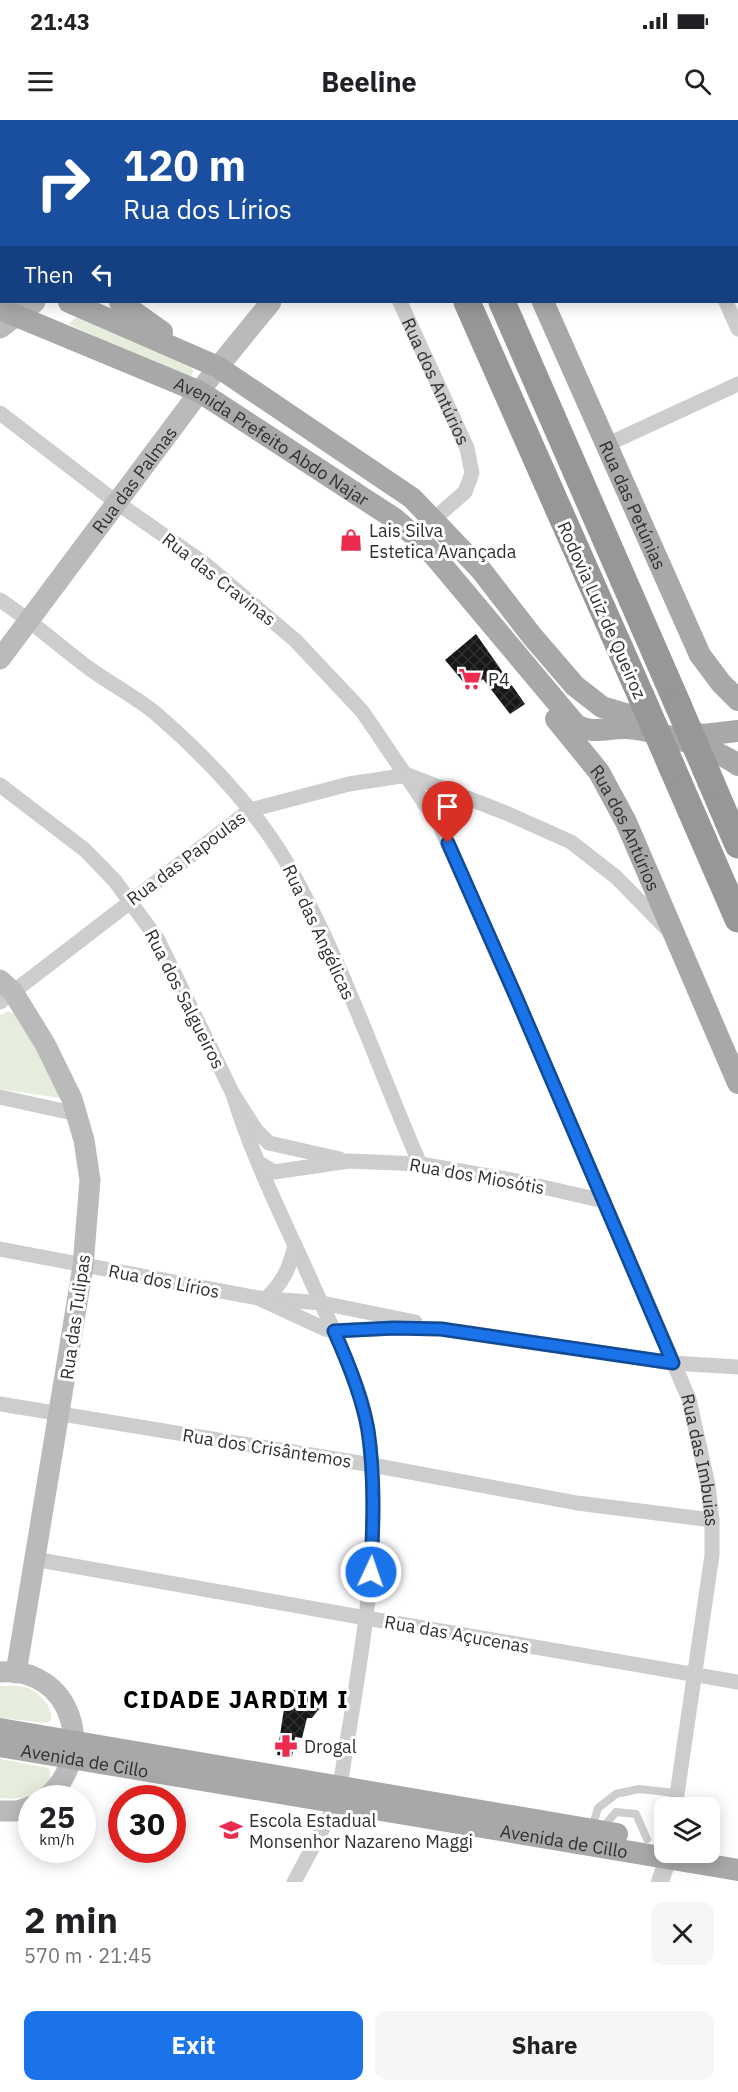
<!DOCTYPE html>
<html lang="en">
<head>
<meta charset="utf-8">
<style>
  :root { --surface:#fff; --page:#f6f6f6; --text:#202124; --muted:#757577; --accent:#1a73e8 }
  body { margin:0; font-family:"IBM Plex Sans",sans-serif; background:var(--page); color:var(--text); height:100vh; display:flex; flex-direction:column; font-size:22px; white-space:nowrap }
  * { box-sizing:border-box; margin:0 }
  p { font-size:20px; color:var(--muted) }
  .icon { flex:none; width:33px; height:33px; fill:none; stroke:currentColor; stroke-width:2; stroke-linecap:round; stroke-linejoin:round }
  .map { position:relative; height:1762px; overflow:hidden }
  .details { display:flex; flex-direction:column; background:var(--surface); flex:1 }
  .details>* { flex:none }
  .hud { position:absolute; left:0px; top:0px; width:738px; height:183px; box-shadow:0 3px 15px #0003; background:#1a4fa0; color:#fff; overflow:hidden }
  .tools { position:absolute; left:654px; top:1677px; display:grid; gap:12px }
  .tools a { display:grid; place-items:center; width:66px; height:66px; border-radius:12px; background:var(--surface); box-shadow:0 3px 15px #0003; font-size:30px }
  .speed { position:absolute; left:18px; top:1665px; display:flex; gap:12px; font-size:30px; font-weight:700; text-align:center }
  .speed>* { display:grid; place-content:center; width:78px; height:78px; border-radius:50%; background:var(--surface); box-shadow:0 3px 15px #0003; line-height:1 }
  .speed small { font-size:15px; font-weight:400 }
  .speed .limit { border:9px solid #d22; background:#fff; color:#111 }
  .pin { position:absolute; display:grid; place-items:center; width:51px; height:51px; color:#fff; margin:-62px -26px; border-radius:50% 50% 50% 0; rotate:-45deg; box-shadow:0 0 6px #0007 }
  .pin .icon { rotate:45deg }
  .me { position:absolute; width:66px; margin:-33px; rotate:3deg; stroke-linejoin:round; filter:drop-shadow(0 0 4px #0008) }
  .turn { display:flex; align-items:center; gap:21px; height:126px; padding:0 24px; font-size:27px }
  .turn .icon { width:78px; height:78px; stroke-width:2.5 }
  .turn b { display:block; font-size:42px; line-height:51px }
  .then { display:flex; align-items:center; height:57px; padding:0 24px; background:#0003; gap:12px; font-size:22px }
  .round { display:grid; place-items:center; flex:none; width:63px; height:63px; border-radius:12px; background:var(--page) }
  .head { display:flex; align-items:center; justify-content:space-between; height:102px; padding:0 24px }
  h1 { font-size:36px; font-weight:700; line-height:45px }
  .button { display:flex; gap:12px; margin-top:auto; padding:12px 24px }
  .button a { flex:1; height:69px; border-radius:12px; background:var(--accent); color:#fff; font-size:24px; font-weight:700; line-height:69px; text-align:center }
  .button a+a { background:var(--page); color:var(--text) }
  .status { display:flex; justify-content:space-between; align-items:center; height:42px; padding:0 30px; background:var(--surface); direction:ltr }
  .status svg { height:16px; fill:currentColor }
  header { display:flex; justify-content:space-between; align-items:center; height:78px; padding:0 24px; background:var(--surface); font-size:27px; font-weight:700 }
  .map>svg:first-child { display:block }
  .green { fill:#e7eddd }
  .building { fill:url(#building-cross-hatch) }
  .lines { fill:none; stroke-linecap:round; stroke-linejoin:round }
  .service { stroke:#cdcdcd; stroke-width:8 }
  .minor { stroke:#cdcdcd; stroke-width:15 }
  .tertiary { stroke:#cdcdcd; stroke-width:18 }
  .secondary { stroke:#bababa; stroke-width:21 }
  .primary { stroke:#a8a8a8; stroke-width:22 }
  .motorway { stroke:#979797; stroke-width:27 }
  .motorway-bridge { stroke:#979797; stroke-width:27 }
  .route-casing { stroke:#114b97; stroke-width:15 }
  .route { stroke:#1a73e8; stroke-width:10 }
  .labels { text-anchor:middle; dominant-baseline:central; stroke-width:6; stroke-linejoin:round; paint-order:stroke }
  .street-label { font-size:18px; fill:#303030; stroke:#fff }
  .poi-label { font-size:18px; fill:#303030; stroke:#fff; text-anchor:start }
  .district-label { font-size:24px; font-weight:bold; letter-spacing:1.5px; fill:#000; stroke:#fff }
</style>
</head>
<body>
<div class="status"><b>21:43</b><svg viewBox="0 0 49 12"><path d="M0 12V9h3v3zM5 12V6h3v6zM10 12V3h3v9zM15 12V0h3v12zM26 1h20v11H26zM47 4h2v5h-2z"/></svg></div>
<header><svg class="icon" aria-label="menu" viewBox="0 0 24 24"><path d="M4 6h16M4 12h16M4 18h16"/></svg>Beeline<svg class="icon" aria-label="search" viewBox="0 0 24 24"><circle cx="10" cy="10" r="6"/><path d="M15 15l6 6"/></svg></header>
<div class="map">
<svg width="738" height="1762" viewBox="0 0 738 1762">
  <defs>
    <pattern id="building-cross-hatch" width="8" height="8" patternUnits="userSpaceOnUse" patternTransform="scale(1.5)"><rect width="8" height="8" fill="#171717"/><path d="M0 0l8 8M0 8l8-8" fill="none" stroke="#303030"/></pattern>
  </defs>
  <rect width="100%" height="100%" fill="#fff"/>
  <g class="green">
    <path d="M78,196L190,245L194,251L191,256L185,257L68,204Z"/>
    <path d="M8,891L17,895L65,974L59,978L0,969V895Z"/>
    <path d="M0,1566C8,1566 17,1565 25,1567C38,1571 54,1587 51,1600L46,1603L0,1598Z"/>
    <path d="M0,1639L49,1648C58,1674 19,1681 0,1678Z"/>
  </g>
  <g class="building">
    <path d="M476,514L525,584L510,594L483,559L470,570L445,540Z"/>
    <path d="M287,1569L330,1575L312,1598H307L302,1618L295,1617L292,1637L277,1635Z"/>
  </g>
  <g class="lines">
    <g class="service">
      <path d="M603,1707L616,1692L636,1694L647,1719"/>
      <path d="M592,1708L598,1688L616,1674L639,1669L676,1673"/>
    </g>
    <g class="minor">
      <path d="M87,0L89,2"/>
      <path d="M318,0L319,2"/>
      <path d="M647,0V2"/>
      <path d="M34,2L35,0"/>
      <path d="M529,2L532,0"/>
      <path d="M0,38L2,36"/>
      <path id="s1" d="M400,182L467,328L472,353L465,372L434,399"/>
      <path d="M726,182L738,209"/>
      <path id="s2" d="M0,293L116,382L205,444L295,520L362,591L440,706L517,879L689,1279L708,1365L712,1400V1435L675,1688"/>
      <path d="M606,325L738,264"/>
      <path d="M0,480C32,501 59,526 90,549C111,564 134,576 154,592C203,634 256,689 288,745C341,838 377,945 420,1044"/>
      <path d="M0,665L85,730L115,761L158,820L233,974L256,1010L269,1023"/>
      <path d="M0,882L250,690L349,664L408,655L506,693L571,722L616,757L668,810"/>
      <path d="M233,974C255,1046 291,1114 321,1183C336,1214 350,1246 361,1279C369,1308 372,1339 373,1369C376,1469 355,1568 340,1666L336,1684L294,1762"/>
      <path d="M0,977L77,994"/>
      <path d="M269,1023L340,1039"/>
      <path d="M258,1042L274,1052L349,1041L420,1044L512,1060L604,1081"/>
      <path d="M0,1129L258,1178L322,1183L415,1202"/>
      <path d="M258,1178L325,1209L334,1211L394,1208L441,1209L673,1243L738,1247"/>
      <path d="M266,1179C284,1160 289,1150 295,1125"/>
      <path d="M0,1284L372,1345L577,1383L712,1400"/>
      <path d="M34,1439L366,1498L738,1562"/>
    </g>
    <path class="tertiary" d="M660,1762L670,1732"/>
    <g class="secondary">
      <path d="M268,2L270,0"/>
      <path d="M0,208L35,182"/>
      <path id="s3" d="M0,539L218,247L271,182"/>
      <path d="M0,860L13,872L45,924L72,979L84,1020L90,1060L83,1146L16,1553"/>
      <path d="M0,1552C71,1546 99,1634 46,1678"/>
      <path d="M0,1691H18L32,1686"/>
    </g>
    <g class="primary">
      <path d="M463,0L464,2"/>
      <path d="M0,151L2,152"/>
      <path d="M69,182L218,247L412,378L481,450L532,516L575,566L602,587L646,600"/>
      <path d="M120,182L162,212"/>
      <path id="s4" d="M543,182L700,535L721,563L738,580"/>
      <path id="s5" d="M0,189L200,272L395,399L426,426L576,605C593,615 609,607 627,608C654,610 717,629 738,645"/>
      <path id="s6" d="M556,599L599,652L626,702L738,963"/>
      <path d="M683,611L703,615L738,611"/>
      <path d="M0,1609L617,1714"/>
      <path id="s7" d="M0,1626L738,1750"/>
    </g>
    <g class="motorway">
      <path d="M389,0L390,2"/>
      <path d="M423,0V2"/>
      <path d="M467,182L641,576"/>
      <path d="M502,182L678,585"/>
      <path d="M671,645L738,799"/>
      <path d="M711,662L738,725"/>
    </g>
    <g class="motorway-bridge">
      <path d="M641,576L671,645"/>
      <path d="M678,585L711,662"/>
    </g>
  </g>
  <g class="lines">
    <g class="route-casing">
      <path id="route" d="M371,1452C373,1405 375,1357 368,1310C362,1276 348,1242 334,1211L394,1208L441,1209L673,1243L517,879L448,723"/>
    </g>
    <use href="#route" class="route"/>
  </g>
  <defs>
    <g id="shop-bare" transform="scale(1.8)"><path d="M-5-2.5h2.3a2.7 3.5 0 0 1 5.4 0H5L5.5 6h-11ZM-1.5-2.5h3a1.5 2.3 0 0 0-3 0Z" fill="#ec2c4e" stroke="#fff" stroke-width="2.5" paint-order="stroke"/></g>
    <g id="supermarket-bare" transform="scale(1.8)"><path d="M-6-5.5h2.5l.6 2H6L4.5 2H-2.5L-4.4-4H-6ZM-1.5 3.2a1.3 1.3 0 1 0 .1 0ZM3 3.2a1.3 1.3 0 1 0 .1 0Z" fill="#ec2c4e" stroke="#fff" stroke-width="2.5" paint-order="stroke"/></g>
    <g id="pharmacy-bare" transform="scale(1.8)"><path d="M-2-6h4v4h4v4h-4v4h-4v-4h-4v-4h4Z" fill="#ec2c4e" stroke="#fff" stroke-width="2.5" paint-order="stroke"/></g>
    <g id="school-bare" transform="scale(1.8)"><path d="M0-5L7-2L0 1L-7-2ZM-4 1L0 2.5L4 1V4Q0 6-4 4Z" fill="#ec2c4e" stroke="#fff" stroke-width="2.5" paint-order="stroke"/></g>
  </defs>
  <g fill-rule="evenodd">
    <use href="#shop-bare" x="351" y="420"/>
    <use href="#supermarket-bare" x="470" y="559"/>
    <use href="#pharmacy-bare" x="286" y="1626"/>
    <use href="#school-bare" x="231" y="1710"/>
  </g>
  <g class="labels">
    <g class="street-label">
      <text stroke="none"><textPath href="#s1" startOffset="87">Rua dos Antúrios</textPath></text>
      <text stroke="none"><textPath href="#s5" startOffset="303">Avenida Prefeito Abdo Najar</textPath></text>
      <text stroke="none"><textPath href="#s3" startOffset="224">Rua das Palmas</textPath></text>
      <text stroke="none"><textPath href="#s4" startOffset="222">Rua das Petúnias</textPath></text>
      <text transform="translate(219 459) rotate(38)">Rua das Cravinas</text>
      <text transform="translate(602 490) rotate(66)">Rodovia Luiz de Queiroz</text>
      <text stroke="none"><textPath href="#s6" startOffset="130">Rua dos Antúrios</textPath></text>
      <text transform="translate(186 738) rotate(-37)">Rua das Papoulas</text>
      <text transform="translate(319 812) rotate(65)">Rua das Angélicas</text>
      <text transform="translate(185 879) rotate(63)">Rua dos Salgueiros</text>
      <text transform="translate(477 1056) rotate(10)">Rua dos Miosótis</text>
      <text transform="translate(164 1161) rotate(11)">Rua dos Lírios</text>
      <text transform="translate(75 1197) rotate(-82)">Rua das Tulipas</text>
      <text transform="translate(267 1328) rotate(9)">Rua dos Crisântemos</text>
      <text stroke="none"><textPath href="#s2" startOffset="1296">Rua das Imbuias</textPath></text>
      <text transform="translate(457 1514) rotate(10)">Rua das Açucenas</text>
      <text stroke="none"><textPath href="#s7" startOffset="86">Avenida de Cillo</textPath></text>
      <text stroke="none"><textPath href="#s7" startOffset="572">Avenida de Cillo</textPath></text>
    </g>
    <g class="poi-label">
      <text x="369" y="410">Lais Silva<tspan x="369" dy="21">Estetica Avançada</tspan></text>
      <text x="488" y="559">P4</text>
      <text x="304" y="1626">Drogal</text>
      <text x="249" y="1700">Escola Estadual<tspan x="249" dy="21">Monsenhor Nazareno Maggi</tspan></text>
    </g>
    <g class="district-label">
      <text x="236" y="1579">CIDADE JARDIM I</text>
    </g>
  </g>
</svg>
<div class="tools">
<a><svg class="icon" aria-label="layers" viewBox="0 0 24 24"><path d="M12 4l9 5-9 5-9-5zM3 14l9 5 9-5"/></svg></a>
</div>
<div class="speed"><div>25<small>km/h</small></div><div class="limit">30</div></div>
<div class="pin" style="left:448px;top:723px;background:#d93025"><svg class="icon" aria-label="arrive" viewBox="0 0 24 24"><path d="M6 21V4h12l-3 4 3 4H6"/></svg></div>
<svg class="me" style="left:371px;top:1452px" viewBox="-20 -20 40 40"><circle r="17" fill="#1a73e8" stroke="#fff" stroke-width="3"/><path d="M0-11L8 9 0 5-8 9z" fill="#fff"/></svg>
<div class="hud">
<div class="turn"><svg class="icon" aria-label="right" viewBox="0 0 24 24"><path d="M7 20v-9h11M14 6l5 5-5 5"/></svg><div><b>120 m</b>Rua dos Lírios</div></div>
<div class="then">Then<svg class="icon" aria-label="left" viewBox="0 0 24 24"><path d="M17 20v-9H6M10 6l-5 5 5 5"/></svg></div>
</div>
</div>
<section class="details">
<div class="head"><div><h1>2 min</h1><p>570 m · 21:45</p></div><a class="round"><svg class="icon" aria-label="close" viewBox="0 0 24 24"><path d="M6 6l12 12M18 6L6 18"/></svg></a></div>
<div class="button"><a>Exit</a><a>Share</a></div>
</section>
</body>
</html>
